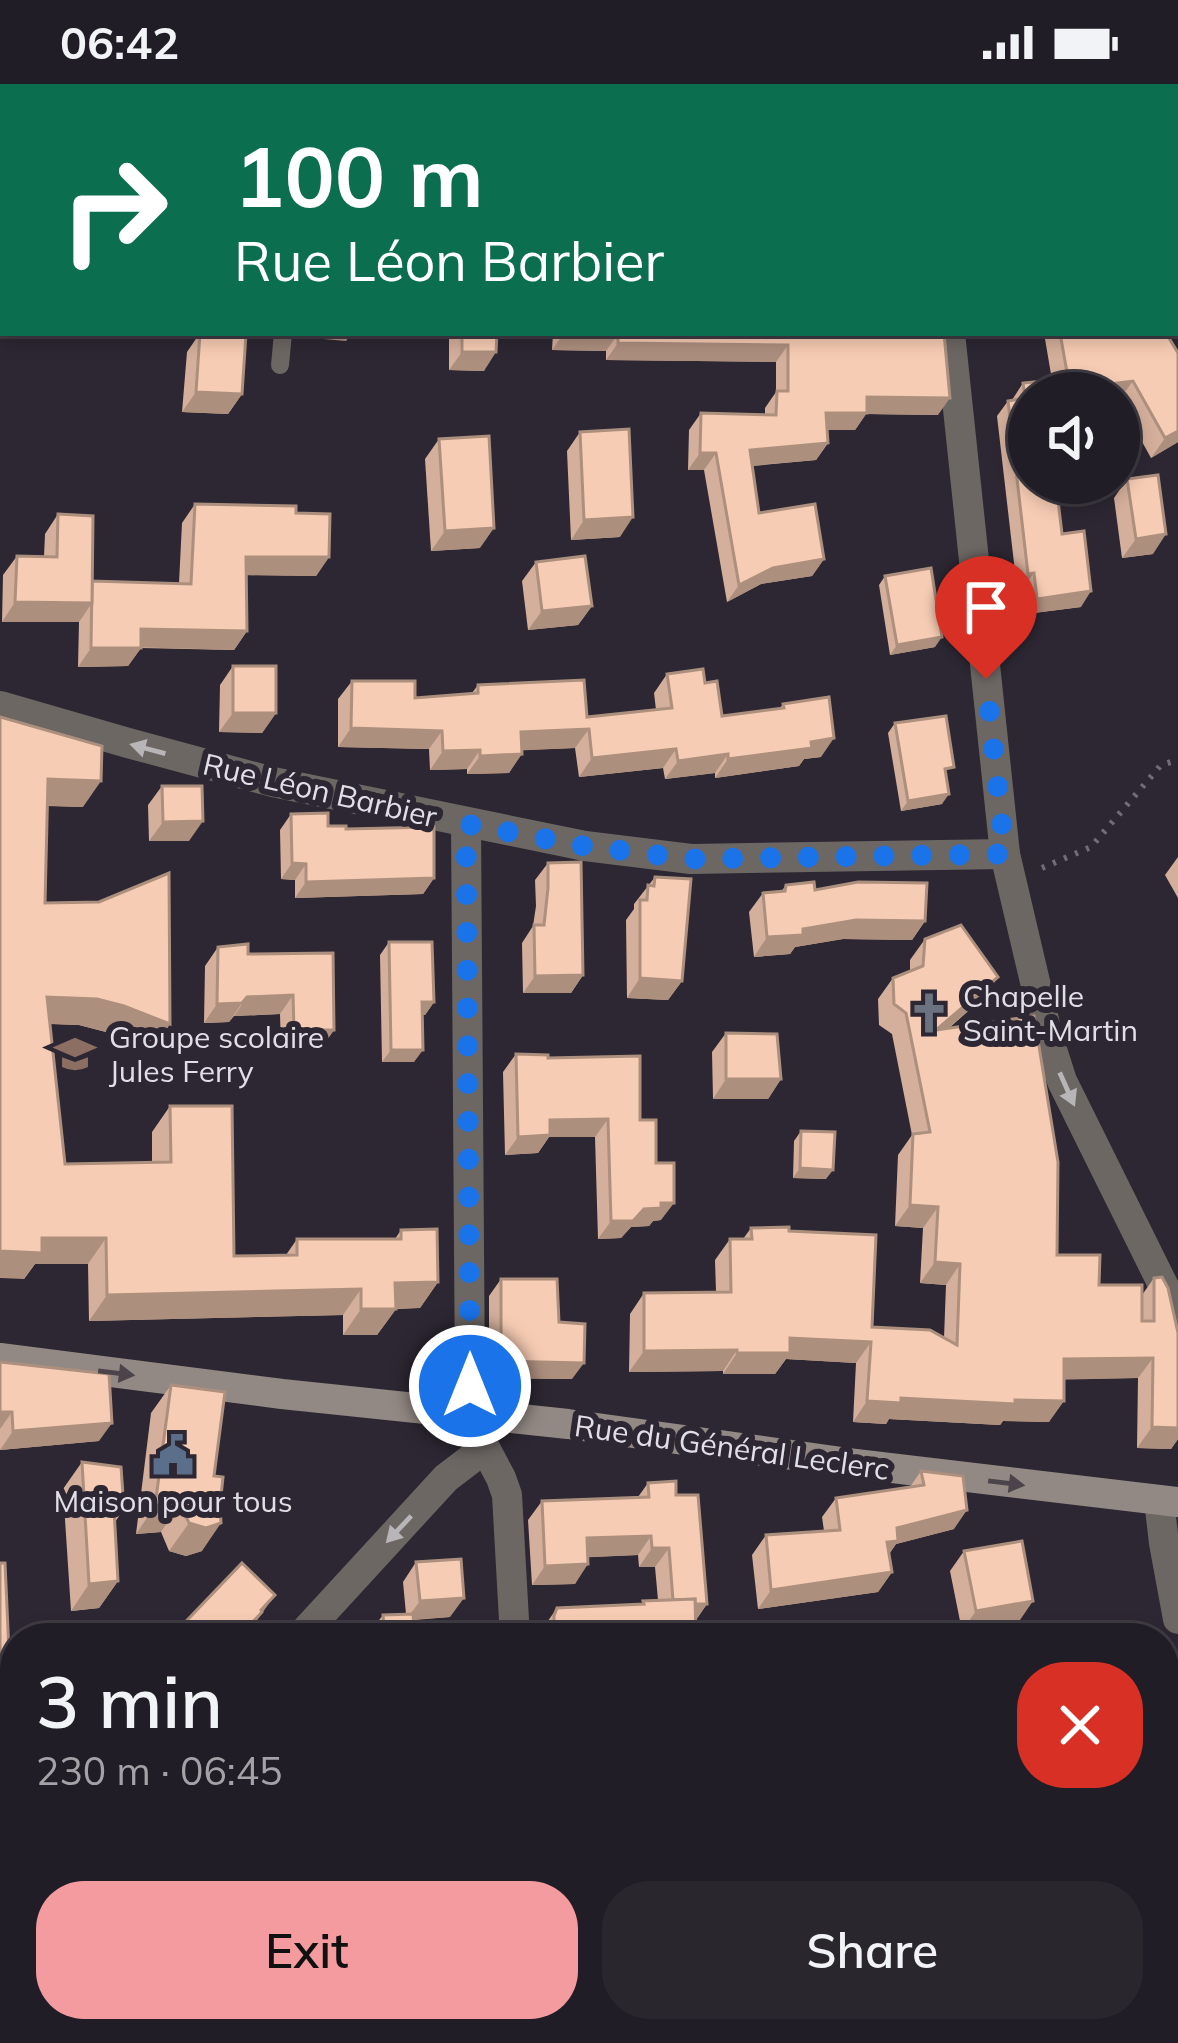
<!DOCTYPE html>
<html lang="en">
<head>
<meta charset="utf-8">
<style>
  :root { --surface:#211d26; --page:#29262e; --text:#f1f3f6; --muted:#a2a2a7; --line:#3e3b43; --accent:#f49b9f }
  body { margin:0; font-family:Mulish,sans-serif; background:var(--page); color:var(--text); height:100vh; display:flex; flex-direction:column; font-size:45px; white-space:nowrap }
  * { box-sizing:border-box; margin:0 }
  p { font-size:39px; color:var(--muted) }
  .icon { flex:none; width:66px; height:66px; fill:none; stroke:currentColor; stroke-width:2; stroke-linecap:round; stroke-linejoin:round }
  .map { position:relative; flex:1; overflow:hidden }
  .side { position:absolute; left:0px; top:1539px; width:1179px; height:420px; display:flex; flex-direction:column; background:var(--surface); border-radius:48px 48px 0 0; box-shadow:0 6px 18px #0003,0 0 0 3px var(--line) }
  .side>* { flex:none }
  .guide { position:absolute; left:0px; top:0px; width:1179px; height:252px; box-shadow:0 6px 18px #0003,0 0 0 3px var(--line); background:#0b6e4f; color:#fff; overflow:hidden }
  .buttons { position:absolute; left:1008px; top:288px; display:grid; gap:24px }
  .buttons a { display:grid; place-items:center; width:132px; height:132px; border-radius:50%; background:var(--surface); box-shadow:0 6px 18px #0003,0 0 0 3px var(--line); font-size:60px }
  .pin { position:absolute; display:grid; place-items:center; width:102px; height:102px; color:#fff; margin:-123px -51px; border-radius:50% 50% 50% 0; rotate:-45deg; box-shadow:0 0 12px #0007 }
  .pin .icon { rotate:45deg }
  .me { position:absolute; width:132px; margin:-66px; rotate:0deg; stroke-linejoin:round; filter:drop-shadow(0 0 9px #0008) }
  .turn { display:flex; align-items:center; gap:42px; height:252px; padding:0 36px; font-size:54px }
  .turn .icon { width:156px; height:156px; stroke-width:2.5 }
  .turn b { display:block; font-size:84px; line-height:102px }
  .round { display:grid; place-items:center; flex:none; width:126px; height:126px; border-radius:48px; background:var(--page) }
  .head { display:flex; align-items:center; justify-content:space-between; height:204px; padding:0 36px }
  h1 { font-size:72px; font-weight:600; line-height:90px }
  .button { display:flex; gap:24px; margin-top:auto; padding:24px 36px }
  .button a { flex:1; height:138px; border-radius:48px; background:var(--accent); color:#111; font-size:48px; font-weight:600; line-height:138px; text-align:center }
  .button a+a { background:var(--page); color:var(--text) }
  .status { display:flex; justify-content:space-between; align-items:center; height:84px; padding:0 60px; background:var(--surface); direction:ltr }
  .status svg { height:33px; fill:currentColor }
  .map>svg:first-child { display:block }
  .green { fill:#213b2b }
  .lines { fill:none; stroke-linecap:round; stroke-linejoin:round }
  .path { stroke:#716d77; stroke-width:6; stroke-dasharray:3 9; stroke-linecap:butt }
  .lane { stroke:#6d6764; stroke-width:18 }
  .street { stroke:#6d6764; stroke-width:30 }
  .secondary { stroke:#938984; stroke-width:30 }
  .wall { fill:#d4af9b }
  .shaded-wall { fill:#ad8f7e }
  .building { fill:#f7ccb4; stroke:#ad8f7e; stroke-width:3 }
  .oneway { fill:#b8b5b8 }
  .oneway2 { fill:#4b444b }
  .route { stroke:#1a73e8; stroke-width:21; stroke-dasharray:0 37.8 }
  .labels { text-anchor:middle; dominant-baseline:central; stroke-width:12; stroke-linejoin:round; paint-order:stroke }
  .street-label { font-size:30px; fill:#e1dfe6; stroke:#2c2732 }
  .poi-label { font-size:30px; fill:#e1dfe6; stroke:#2c2732; text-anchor:start }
</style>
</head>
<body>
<div class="status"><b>06:42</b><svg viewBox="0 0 49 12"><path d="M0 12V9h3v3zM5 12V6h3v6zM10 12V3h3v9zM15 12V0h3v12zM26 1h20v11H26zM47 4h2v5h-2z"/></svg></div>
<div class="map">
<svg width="1178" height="1959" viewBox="0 0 1178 1959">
  <rect width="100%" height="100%" fill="#2c2732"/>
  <path class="green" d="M1168,1586L1178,1629V1882L1164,1885V1587Z"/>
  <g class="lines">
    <g class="path">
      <path d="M1042,784L1091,763L1161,681L1178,676"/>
      <path d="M1164,1777L1178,1802"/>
      <path d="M1164,1851L1178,1848"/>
    </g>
    <g class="lane">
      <path d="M280,281L283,249"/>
      <path d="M343,1944L345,1959"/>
    </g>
    <g class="street">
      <path d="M950,249L1005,770L1048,953L1062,997L1178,1231"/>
      <path d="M0,622L128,659L273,698L585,762L691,775L1005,770"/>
      <path d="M466,740L470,1302L475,1345L501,1394L507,1411L515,1554"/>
      <path d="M1159,1416L1164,1459L1178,1535"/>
      <path d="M299,1554L446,1394L484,1365"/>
      <path d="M0,1884L15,1866"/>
      <path d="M538,1944L539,1959"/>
    </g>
    <g class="secondary">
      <path d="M136,0L142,3"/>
      <path d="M1066,0L1068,3"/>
      <path d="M1176,149L1178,148"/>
      <path d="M1176,205L1178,209"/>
      <path d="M0,1274L282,1310L568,1340L849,1379L1178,1418"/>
    </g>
  </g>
  <g class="wall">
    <rect x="266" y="0" width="348" height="3"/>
    <path d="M1151,0H1178V32H1176V3H1152Z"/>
    <path d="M200,249L242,310L228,330L182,328L187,268Z"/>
    <path d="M449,249H497L484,287L449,286Z"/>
    <path d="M553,249H944L938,331L866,330L855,346H827L828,359L816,376L752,382L759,429L824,475L812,492L761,500L727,518L704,386H688L689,346L701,329L765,331V324L776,308V278L606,276V267L552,266Z"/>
    <path d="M1044,249H1166L1178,269V358L1151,374L1119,316L1029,309L1081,523L1026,530L1023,504L1017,505L997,332L1008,317L1012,316L1023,299L1052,296Z"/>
    <path d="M580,348L620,453L571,456L567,367Z"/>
    <path d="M439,355L480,464L431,467L425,375Z"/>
    <path d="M1127,395L1153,470L1122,474L1114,414Z"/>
    <path d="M195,420L296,429L329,473L316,492L246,491L247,547L234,566L141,564L128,582L78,583L79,538H2L3,491L17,472L44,473L45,450L58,430L92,497L179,499L182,439Z"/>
    <path d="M536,478L592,522L578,541L528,546L522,497Z"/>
    <path d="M885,492L935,563L890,571L879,501Z"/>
    <path d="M233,582L276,629L262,649L219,648L220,601Z"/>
    <path d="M667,590L705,599L722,632L780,624L783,620L821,673L804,675L799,682L715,694V689L665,695L663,684L579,693L575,664L522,666L509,689L467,690V685L430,686L429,665L338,663V615L352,597L415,614L472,609L478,601L587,633L656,626L654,609Z"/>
    <path d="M0,633L83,723L47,722L45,819L170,940L152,966L106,948L79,941L50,940L65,1080L152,1078V1048L170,1022L234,1172L286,1171L297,1155H395L401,1146L438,1198L420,1224L396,1225L377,1251H343V1231L89,1237L88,1180H35L24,1195Z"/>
    <path d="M895,639L947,693L942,720L901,727L888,649Z"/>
    <path d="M162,702L189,757H149L148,721Z"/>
    <path d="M291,730L328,742L346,745L434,794L423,810L295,814V796L281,795L280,746Z"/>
    <path d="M1178,773V814L1165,791Z"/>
    <path d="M548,779L583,891L571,909H523L522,859L533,842L536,822L535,796Z"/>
    <path d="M655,793L682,897L668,916L627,914L626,836L634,825V820Z"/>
    <path d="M786,801L815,806L925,837L912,856L843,855L795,863L790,870L754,873L749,828L763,809L781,808Z"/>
    <path d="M925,855L998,893L983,914L948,945L1057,1171L1099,1201L1142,1211L1154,1194L1178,1249V1355L1171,1365L1137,1364L1138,1294L1064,1295L1049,1338L1003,1337L1000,1341L889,1335L886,1340L853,1338L856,1279L786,1275L775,1290H723V1287L629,1288L630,1230L644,1209L716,1208L715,1176L730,1155H743L751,1144L789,1147L872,1243L944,1254L946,1201L920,1199L923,1144L895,1142L898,1071L912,1051L892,950L879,941L878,915L893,894L910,888V876Z"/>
    <path d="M389,858L434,918L425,931H422L414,978H382L380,871Z"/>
    <path d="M218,863L248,870L334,946L321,964L281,965L280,930L234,932L229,938L204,939L205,882Z"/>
    <path d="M726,949L781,995L768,1015H713L712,968Z"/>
    <path d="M516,970L548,974L640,1036L656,1079L661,1136L653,1137L649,1142L631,1143L621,1154L598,1155L595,1053H549L538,1069L505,1071L503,988Z"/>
    <path d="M801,1047L826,1095L793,1094L794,1057Z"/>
    <path d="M501,1195L559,1238L572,1295L489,1294V1212Z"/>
    <path d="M0,1278L99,1357L0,1366Z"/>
    <path d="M171,1301L202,1467L186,1472L169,1467L161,1448L136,1450L151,1329Z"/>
    <path d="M82,1378L124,1425L115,1438L118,1497L99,1524L71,1527L63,1405Z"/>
    <path d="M921,1387L954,1445L896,1460L889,1470L892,1488L878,1508L758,1525L752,1471L766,1451L824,1447L822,1433L836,1414L910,1403Z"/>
    <path d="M648,1399L676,1411L707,1520L696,1536V1554H536L557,1524L641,1520L643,1517L658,1516L655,1483H639L638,1471L588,1473L575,1500L532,1501L528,1436L542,1417L638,1413Z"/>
    <path d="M964,1467L1020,1536L962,1547L950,1487Z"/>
    <path d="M416,1478L450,1533L414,1536L415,1554H378L376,1540L383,1531L406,1530L403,1498Z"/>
    <path d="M32,1944H123L125,1959H33Z"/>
    <path d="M450,1944H532L533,1959H450Z"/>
    <path d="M574,1944H772L761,1959H575Z"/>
    <path d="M805,1944H1103L1092,1959H851V1956L828,1959H807Z"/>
    <path d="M1161,1944H1164L1178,1959H1152Z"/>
  </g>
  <g class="shaded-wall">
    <path d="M274,0H345L343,3H272Z"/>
    <path d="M489,0H562L560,3H487Z"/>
    <path d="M304,249H352L346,257L301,253Z"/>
    <path d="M564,249L618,250L606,267L552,266Z"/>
    <path d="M618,259L788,261L776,278L606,276Z"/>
    <path d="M462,268H496L484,287L449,286Z"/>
    <path d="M1133,297L1119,316V309H1067L1070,305Z"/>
    <path d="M196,308L242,310L228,330L182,328Z"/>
    <path d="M867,313L950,314L938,331L866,330L855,346H814L826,329Z"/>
    <path d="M1178,347V358L1151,374L1165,354Z"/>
    <path d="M828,359L816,376L738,383L750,366Z"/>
    <path d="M700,369H716L704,386H688Z"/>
    <path d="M633,433L620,453L571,456L584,436Z"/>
    <path d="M494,444L480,464L431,467L445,447Z"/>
    <path d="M1166,450L1153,470L1122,474L1136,455Z"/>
    <path d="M246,473H329L316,492L233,491Z"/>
    <path d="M824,475L812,492L761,500L727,518L739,501L773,484Z"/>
    <path d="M1034,489L1023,504L1017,505L1028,490Z"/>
    <path d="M1091,507L1081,523L1026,530L1037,515Z"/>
    <path d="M15,518L92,519L79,538H2Z"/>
    <path d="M592,522L578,541L528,546L542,527Z"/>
    <path d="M141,545L247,547L234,566L128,563Z"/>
    <path d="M942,553L935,563L890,571L897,561Z"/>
    <path d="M91,564H141L128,582L78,583Z"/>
    <path d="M233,629H276L262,649L219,648Z"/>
    <path d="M351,644L442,647L429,665L338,663Z"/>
    <path d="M589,645L575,664L508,667L521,648Z"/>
    <path d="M834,654L821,673L804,675L799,682L715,694L728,675Z"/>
    <path d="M676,665L663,684L579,693L592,674Z"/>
    <path d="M480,666L467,685L430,686L443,667Z"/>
    <path d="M522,670L509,689L467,690L480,672Z"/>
    <path d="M728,670L715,689L665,695L678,677Z"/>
    <path d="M48,695L101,697L83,723L30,721Z"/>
    <path d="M949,710L942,720L901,727L908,717Z"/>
    <path d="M203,737L189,757H149L163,738Z"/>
    <path d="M292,779L306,780L295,796L281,795Z"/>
    <path d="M434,794L423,810L295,814L306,798Z"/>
    <path d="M856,836L925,837L912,856L843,855L795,863L790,870L754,873L767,853L803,845Z"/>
    <path d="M583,891L571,909H523L535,892Z"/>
    <path d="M998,893L983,914L922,967L936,946Z"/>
    <path d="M640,894L682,897L668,916L627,914Z"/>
    <path d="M293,911L280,930L234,932L247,913Z"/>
    <path d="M47,913L97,915L124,922L170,940L152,966L106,948L79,941L29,939Z"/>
    <path d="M422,918H434L425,931H413Z"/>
    <path d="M242,919L229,938L204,939L217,920Z"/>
    <path d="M294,946H334L321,964L281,965Z"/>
    <path d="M391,966H423L414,978H382Z"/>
    <path d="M726,995H781L768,1015H713Z"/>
    <path d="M608,1035L595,1053H549L538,1069L505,1071L518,1053L550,1036Z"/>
    <path d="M800,1084L833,1086L826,1095L793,1094Z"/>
    <path d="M661,1119H674L661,1136L653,1137L649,1142L631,1143L621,1154L598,1155L611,1137Z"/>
    <path d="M910,1121L938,1123L923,1144L895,1142Z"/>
    <path d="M42,1154H106L88,1180H35L24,1195L0,1194V1167Z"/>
    <path d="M935,1178L960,1180L946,1201L920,1199Z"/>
    <path d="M438,1198L420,1224L377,1225L395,1199Z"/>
    <path d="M361,1205L343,1231L89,1237L107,1211Z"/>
    <path d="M361,1225H396L377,1251H343Z"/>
    <path d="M790,1254L871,1258L856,1279L786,1275L775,1290H723L737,1269Z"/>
    <path d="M737,1266L723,1287L629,1288L644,1267Z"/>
    <path d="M1153,1274L1138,1294L1049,1296L1064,1275Z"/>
    <path d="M501,1277L584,1279L572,1295L489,1294Z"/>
    <path d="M901,1314L1015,1316L1064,1317L1049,1338L1003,1337L1000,1341L889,1335L886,1340L853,1338L867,1317Z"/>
    <path d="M0,1328H12L0,1345Z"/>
    <path d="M112,1339L99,1357L0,1366L13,1347Z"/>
    <path d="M1152,1343L1178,1344V1355L1171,1365L1137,1364Z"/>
    <path d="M180,1420L161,1448L136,1450L155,1422Z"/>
    <path d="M967,1426L954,1445L896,1460L885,1476L874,1477L897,1444Z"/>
    <path d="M189,1439H221L202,1467L186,1472L169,1467Z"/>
    <path d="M651,1452L638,1471L573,1474L587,1454Z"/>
    <path d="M652,1464H669L655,1483H639Z"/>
    <path d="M588,1480L575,1500L532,1501L545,1482Z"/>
    <path d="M892,1488L878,1508L758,1525L771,1506Z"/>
    <path d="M118,1497L99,1524L71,1527L89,1500Z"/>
    <path d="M275,1511L245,1553L238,1554L261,1526Z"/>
    <path d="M464,1514L450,1533L406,1536L420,1517Z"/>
    <path d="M1033,1517L1020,1536L962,1547L976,1527Z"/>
    <path d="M707,1520L693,1539L674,1521Z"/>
    <path d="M0,1747H15V1765L0,1766Z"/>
    <path d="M820,1944H859L851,1956L810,1959Z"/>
    <path d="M1081,1944H1103L1092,1959H1043L1049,1950Z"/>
  </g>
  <g class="building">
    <rect x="356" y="0" width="146" height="3"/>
    <rect x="578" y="0" width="36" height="3"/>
    <path d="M920,0H1003V3H921Z"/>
    <path d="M200,249L246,250L242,310L196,308Z"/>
    <path d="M462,249H497L496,268H462Z"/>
    <path d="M564,249H944L950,314L867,313V329H826L828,359L750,366L759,429L815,420L824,475L773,484L739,501L716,369H700L701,329L776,331L777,307H788V261L618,259V250Z"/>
    <path d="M1060,249H1166L1178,269V347L1165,354L1133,297L1070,305Z"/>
    <path d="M1064,295L1066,309H1029V399H1056L1062,450L1084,447L1091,507L1037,515L1034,489L1028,490L1008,317L1025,314L1023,299Z"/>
    <path d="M629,345L633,433L584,436L580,348Z"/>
    <path d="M489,352L494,444L445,447L439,355Z"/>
    <path d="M1158,391L1166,450L1136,455L1127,395Z"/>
    <path d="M195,420L296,422V429L330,430L329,473H246L247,547L141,545V564H91L92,497L191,500Z"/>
    <path d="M58,430L93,432L92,519L15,518L17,472L57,473Z"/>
    <path d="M585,472L592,522L542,527L536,478Z"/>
    <path d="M931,484L942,553L897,561L885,492Z"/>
    <rect x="233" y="582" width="43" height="47"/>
    <path d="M703,585L705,599L717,597L722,632L784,624L783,620L829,613L834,654L811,658L812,664L728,675V670L678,677L676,665L592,674L589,645L521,648L522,670L480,672V666L443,667L442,647L351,644L352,597H415V614L478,609V601L584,596L587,633L672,624L667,590Z"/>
    <path d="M946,632L954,683L945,685L949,710L908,717L895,639Z"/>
    <path d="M0,633L102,662L101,697L48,695L45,819L99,818L169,789L170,940L124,922L97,915L47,913L65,1080L171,1078L170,1022H232L234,1172L297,1171V1155H401V1146L437,1145L438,1198L395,1199L396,1225H361V1205L107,1211L106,1154H42V1169L0,1167Z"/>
    <path d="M162,702H202L203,737L163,738Z"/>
    <path d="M328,729V742H346V745L434,743V794L306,798V780L292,779L291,730Z"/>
    <path d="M581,778L583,891L535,892L534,841H544L548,804V779Z"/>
    <path d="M655,793L691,795L682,897L640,894V816H647L648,801L654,802Z"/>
    <path d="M814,798L815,806L858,798L927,799L925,837L856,836L803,845V851L767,853L763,809L785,807L786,801Z"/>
    <path d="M961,841L998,893L936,946L1034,932L1058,1078L1057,1171H1100L1099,1201H1142V1237H1154V1194L1162,1193L1168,1204L1178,1249V1344L1152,1343L1153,1274L1064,1275V1317L1015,1316V1320L901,1314V1319L867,1317L871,1258L790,1254V1269H737V1266L644,1267V1209L731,1208L730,1155H752L751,1144L789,1143V1147L876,1151L872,1243L930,1246L957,1261L960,1180L935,1178L938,1123L910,1121L913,1050L930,1048L906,929L894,920L893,894L923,882L925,855Z"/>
    <path d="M389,858H432L434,918H422L423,966H391Z"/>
    <path d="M248,860V870L333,869L334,946H294L293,911L247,913L242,919L217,920L218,863Z"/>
    <path d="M726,949L777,950L781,995H726Z"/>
    <path d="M516,970L548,971V974L640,972V1036H656V1079H674V1119H661V1124L644,1125L633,1137H611L608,1035L550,1036V1051L518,1053Z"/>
    <path d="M801,1047L835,1048L833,1086L800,1084Z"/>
    <path d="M501,1195H557L559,1238L585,1240L584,1279L501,1277Z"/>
    <path d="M0,1278L109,1290L112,1339L13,1347L12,1328H0Z"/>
    <path d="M171,1301L225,1308L214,1392L223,1393L220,1422L221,1439L206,1444L189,1439L180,1420L155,1422Z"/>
    <path d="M82,1378L121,1383L124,1425H114L118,1497L89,1500Z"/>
    <path d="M921,1387L963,1392L967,1426L897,1444L898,1457L887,1458L892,1488L771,1506L766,1451L840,1446L836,1414L924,1401Z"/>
    <path d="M676,1397V1411H698L707,1520H695V1515L673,1516L669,1464H652L651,1452L587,1454L588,1480L545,1482L542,1417L649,1413L648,1399Z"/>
    <path d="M1022,1457L1033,1517L976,1527L964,1467Z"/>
    <path d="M461,1475L464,1514L420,1517L416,1478Z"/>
    <path d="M0,1479H5L9,1568H15V1747H0Z"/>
    <path d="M242,1479L275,1511L261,1526L262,1528L238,1554H170Z"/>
    <path d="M695,1515L696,1554H554V1532L557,1524L644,1520L643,1517Z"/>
    <path d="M413,1530L415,1554H385L383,1531Z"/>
    <path d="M1178,1937V1959H1168L1164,1941Z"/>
    <path d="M46,1944H123L125,1959H47Z"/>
    <path d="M466,1944H532L533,1959H467Z"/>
    <path d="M599,1944H770L757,1959H615Z"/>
    <path d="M874,1944H1081L1049,1950L1051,1959H876Z"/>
  </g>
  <defs><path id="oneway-solid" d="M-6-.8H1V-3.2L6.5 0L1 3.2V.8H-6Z" transform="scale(3)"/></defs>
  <g class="oneway">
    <use href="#oneway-solid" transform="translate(148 665) rotate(-165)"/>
    <use href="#oneway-solid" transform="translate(1067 1005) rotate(66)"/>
    <use href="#oneway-solid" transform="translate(399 1445) rotate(133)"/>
  </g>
  <g class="oneway2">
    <use href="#oneway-solid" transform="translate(116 1289) rotate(7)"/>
    <use href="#oneway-solid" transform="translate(1006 1399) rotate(7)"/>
  </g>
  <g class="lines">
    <path class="route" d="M470,1302L466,740L584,762L691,775L1005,770L986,595"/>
  </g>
  <defs>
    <g id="church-bare" transform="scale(3.24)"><path d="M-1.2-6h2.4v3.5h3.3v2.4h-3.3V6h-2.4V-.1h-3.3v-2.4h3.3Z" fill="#6b7280" stroke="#2c2732" stroke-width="2.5" paint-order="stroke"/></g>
    <g id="school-bare" transform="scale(3.24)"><path d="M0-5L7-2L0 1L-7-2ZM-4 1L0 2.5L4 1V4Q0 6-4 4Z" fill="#8d6e63" stroke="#2c2732" stroke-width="2.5" paint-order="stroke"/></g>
    <g id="civic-bare" transform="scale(3.24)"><path d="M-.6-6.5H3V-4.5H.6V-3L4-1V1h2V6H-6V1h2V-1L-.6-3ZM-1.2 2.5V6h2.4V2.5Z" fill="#5c6f8a" stroke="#2c2732" stroke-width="2.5" paint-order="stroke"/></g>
  </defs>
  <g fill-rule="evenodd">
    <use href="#church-bare" x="929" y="929"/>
    <use href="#school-bare" x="75" y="970"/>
    <use href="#civic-bare" x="173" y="1371"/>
  </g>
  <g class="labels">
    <g class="street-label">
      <text transform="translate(320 706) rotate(13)">Rue Léon Barbier</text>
      <text transform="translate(732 1363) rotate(8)">Rue du Général Leclerc</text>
    </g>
    <g class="poi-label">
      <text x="963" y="912">Chapelle<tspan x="963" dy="34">Saint-Martin</tspan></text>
      <text x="109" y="953">Groupe scolaire<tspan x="109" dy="34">Jules Ferry</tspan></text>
      <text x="173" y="1417" text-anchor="middle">Maison pour tous</text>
    </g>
  </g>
</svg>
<div class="buttons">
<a><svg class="icon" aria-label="sound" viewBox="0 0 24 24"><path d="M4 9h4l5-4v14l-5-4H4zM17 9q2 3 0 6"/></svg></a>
</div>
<div class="pin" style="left:986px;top:595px;background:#d93025"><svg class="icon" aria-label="arrive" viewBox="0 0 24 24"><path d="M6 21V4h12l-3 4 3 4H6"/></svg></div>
<svg class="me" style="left:470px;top:1302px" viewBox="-20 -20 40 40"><circle r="17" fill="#1a73e8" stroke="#fff" stroke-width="3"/><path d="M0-11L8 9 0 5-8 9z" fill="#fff"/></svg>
<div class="guide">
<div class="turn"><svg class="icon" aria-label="right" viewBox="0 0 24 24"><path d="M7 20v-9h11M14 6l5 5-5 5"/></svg><div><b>100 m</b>Rue Léon Barbier</div></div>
</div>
<section class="side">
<div class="head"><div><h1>3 min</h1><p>230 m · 06:45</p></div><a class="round" style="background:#d93025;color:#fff"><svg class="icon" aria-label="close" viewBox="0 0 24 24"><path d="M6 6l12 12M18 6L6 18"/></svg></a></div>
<div class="button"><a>Exit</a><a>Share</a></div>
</section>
</div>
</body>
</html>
